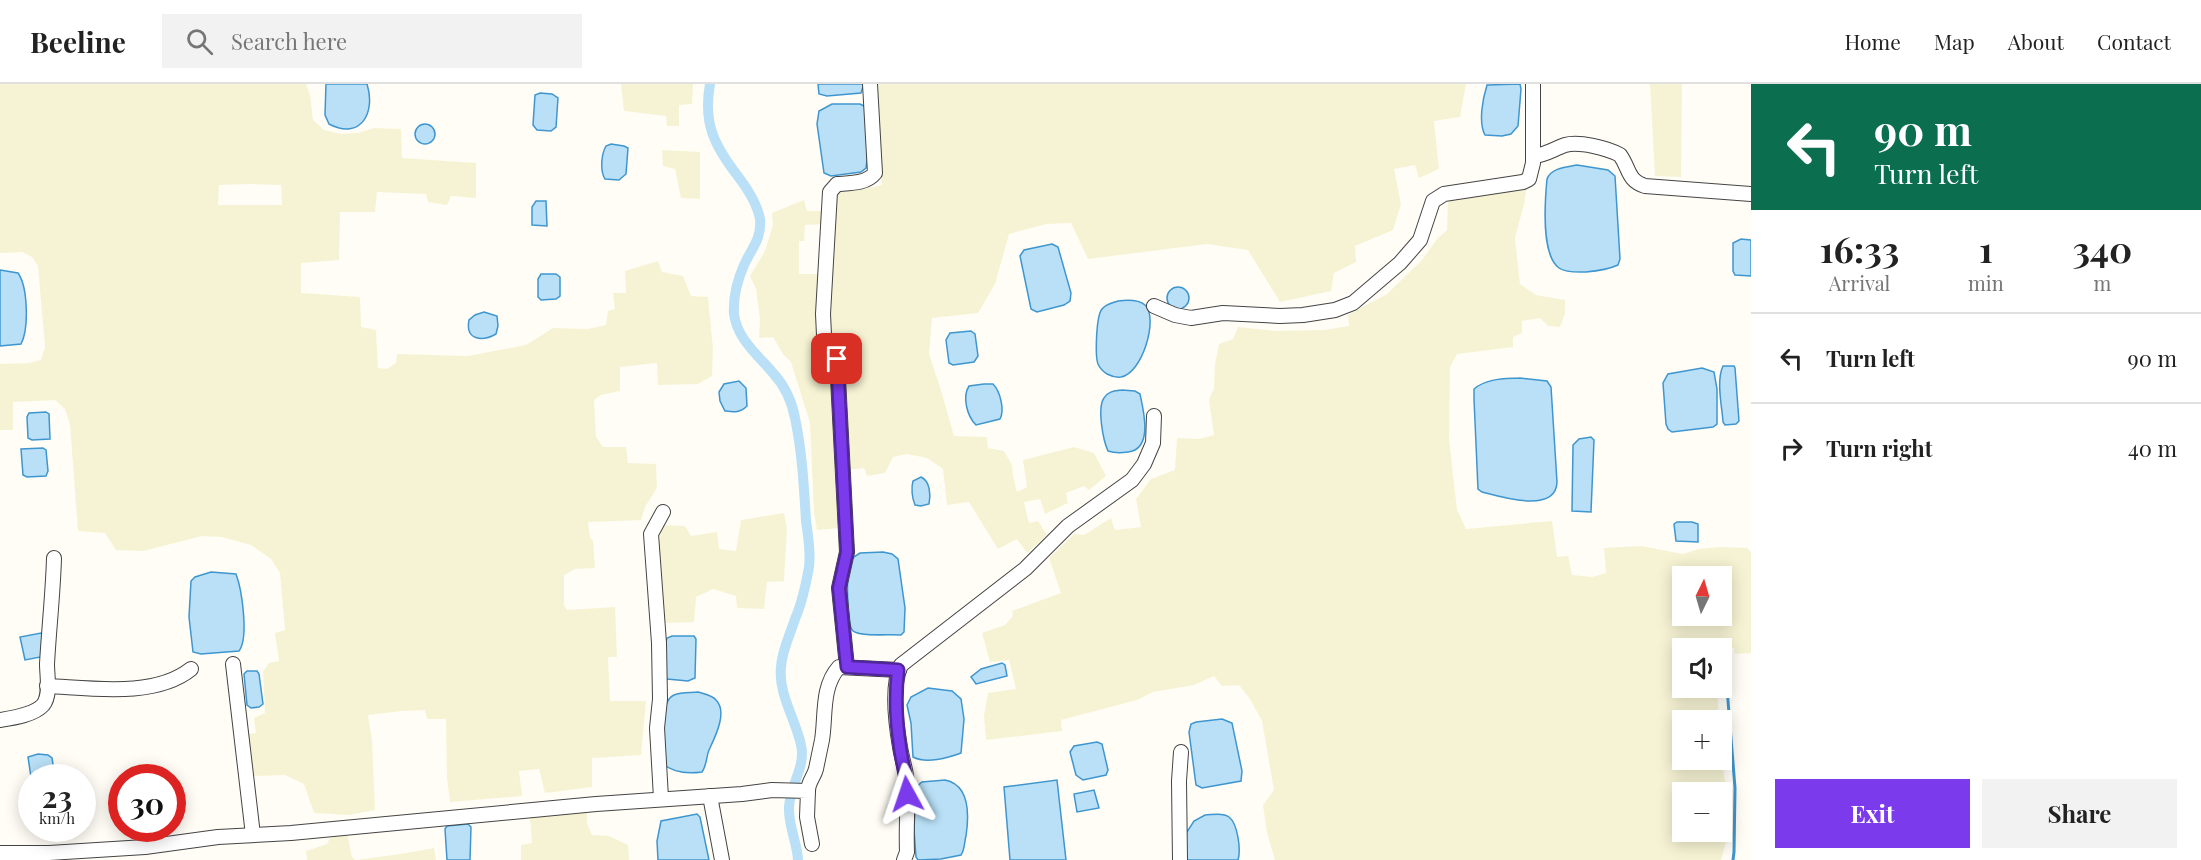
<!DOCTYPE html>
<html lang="en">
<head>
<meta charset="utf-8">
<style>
  :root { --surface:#fff; --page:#f2f2f2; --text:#222; --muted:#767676; --line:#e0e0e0; --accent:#7c3aed }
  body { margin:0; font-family:"Playfair Display",serif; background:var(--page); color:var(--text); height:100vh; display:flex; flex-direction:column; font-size:22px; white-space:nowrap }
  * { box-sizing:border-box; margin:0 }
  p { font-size:20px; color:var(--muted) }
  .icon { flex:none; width:33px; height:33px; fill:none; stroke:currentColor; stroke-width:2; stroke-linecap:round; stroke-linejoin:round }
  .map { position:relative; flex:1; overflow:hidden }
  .drawer { display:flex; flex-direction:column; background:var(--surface); width:450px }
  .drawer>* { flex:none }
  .banner { background:#0b6e4f; color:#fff; overflow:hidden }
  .needle { width:39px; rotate:5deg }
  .controls { position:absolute; left:1672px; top:482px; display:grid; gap:12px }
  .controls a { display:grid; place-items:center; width:60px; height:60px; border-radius:0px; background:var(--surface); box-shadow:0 3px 15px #0003; font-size:30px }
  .speed { position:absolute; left:18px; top:680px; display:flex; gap:12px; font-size:30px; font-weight:700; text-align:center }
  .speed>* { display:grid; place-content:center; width:78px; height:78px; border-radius:50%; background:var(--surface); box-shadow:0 3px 15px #0003; line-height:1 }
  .speed small { font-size:15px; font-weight:400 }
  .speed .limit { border:9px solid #d22; background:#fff; color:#111 }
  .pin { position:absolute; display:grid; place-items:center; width:51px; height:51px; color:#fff; margin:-26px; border-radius:12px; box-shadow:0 3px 9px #0006 }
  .me { position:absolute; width:66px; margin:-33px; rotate:355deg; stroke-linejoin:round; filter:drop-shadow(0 0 4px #0008) }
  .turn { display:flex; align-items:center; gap:21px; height:126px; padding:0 24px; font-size:27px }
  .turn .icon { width:78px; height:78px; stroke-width:2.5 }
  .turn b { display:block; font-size:42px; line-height:51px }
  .eta { display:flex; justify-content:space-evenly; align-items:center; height:102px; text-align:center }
  .eta b { font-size:36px; font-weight:700; line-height:42px }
  .primary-button { display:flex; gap:12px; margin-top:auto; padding:12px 24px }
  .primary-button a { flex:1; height:69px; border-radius:0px; background:var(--accent); color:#fff; font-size:24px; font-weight:700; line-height:69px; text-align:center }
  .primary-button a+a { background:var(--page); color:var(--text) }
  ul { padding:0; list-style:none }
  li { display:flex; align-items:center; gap:18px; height:90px; padding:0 24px; border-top:2px solid var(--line) }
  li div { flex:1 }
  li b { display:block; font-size:22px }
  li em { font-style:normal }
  header { display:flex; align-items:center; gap:36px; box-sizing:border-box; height:84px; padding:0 30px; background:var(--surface); border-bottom:2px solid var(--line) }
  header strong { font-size:28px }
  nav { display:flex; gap:33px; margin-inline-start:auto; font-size:21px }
  .search { width:420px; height:54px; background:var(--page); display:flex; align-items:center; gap:15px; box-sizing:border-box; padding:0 21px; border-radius:0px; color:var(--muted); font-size:22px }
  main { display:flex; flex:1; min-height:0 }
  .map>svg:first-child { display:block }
  .farmland { fill:#f6f3d4; fill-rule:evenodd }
  .water { fill:#b9e0f7; stroke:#3f96cf; stroke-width:1.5 }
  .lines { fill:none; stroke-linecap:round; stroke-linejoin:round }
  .stream { stroke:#3f96cf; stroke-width:3 }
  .canal { stroke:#b9e0f7; stroke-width:10 }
  .minor-casing { stroke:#444; stroke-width:16 }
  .minor { stroke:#fff; stroke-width:14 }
  .route-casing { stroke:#51269a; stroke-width:15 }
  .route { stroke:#7c3aed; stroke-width:10 }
</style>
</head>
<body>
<header>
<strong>Beeline</strong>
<div class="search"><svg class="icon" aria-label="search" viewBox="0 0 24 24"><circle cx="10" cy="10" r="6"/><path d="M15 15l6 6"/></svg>Search here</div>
<nav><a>Home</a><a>Map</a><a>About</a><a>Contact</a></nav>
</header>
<main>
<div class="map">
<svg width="1751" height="776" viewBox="0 0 1751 776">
  <rect width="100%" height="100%" fill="#fffdf5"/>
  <g class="farmland">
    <path d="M0,0H306L310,11L313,36L324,46L342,50L358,49L374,44L401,45L402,74L476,79V114L451,112L447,121L428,118L426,110L377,108L375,128H340L339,176L301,179V209L360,213L361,243L376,246L378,284L387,285L396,279L397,270L468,272L526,261L553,244L588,245L606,241L608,227L615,225L613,209H626L625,187L658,177L662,188L683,192L691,212L708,213L713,265L712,292L698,300L658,301L657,279L620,283V307L601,311L594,316L596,353L603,363H626L628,379L656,380L657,404L645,423L641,436L588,438L590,453L593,457L595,484L575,485L564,491V521L567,526L615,523L617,573H608L610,617H646L641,671L592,674V703L545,709L539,685L519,687L522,712L450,718L447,694L446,635H427L425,626L401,627L368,631L372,657L375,726L349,731L314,729L304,700L285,691L250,692L247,650L256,649L254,634L265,629L263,588L269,579L279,577L275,549L285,546L280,489L271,475L251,461L222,453L202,452L143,467L116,466L105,449L78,447L70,341L65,325L55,316L13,318V346H0V280L29,279L41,276L45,263L38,182L32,173L22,168L0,169ZM249,100L281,101L282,121H218L219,101Z"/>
    <path d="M621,0H693L692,20L679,21V42H667L666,32L624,27Z"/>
    <path d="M872,0H1466L1460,33L1434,37L1439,85L1419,94L1415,81L1394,85L1401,120L1393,146L1355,162L1356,178L1334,189L1331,207L1280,218L1248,166L1207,160L1088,175L1071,139L1046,140L1009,150L995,200L978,229L932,234L929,270L941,306L954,352L987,353L988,364L1004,367L1012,381L1013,392L1017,408L1027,403L1023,376L1074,363L1094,369L1106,392L1089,406L1084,402L1066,409L1068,419L1045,430L1040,415L1024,418L1029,439L1038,437L1047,451L1027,469L1017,455L998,465L969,418L947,421L943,385L927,374L907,370L893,373L885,389L867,392L864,384L847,386L845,275L843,266L830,267L828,226L832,113L843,105L874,103L882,101Z"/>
    <path d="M1650,0H1682L1681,93L1655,92Z"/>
    <path d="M662,66L700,68V115L681,114L675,85L663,82Z"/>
    <path d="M1527,102L1524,120L1515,154L1520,200L1536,211L1565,216V229L1560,243L1548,242L1540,234L1522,237V249L1513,253V263L1457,270L1450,283L1449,355L1457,426L1466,445L1552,437L1557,473L1568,472L1572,491L1592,493L1606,489L1604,464L1641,462L1683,470L1698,465L1722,463L1747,464L1751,468V569L1735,570L1734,564H1683V603L1717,606L1719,636H1683V675H1722L1727,713V755L1721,776H1275L1267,749L1263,721L1274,706L1262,637L1250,615L1239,601L1222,602L1214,592L1194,601L1153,608L1137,616L1061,636L1062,647L986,656L984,632L988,609L1016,605L1009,576L990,578L982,549L1005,541L1013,532L1012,527L1061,509L1049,474L1074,450L1084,451L1111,434L1115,446L1141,443L1136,415L1151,395L1175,386L1177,354L1199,355L1214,351L1209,316L1214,304L1215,280L1219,260L1233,255L1238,243L1276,247L1324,246L1349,242L1348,231L1387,210L1422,176L1437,155L1447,146L1448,119L1452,112ZM1683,492H1722V531H1683ZM1683,708H1722V747H1683Z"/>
    <path d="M804,116L807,127H824V140L805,141L804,157H799V190H819L824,275L832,284L841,444L817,446L814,428L810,339L791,278L783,270L773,253L759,254L760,235L756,205L750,192L765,167L773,141L772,129Z"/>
    <path d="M784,429L787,445L784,497L767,498L764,525L737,524L736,512L713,505L696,513L694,538L662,539L659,467L661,441L685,442L691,452L717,448L719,465L736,467L741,436Z"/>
    <path d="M587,726V739L592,751L609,752L628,761L629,776H521V761L532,759L530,732Z"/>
    <path d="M347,749L352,773L355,776H307L306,767L327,760L330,754Z"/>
    <path d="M434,764L436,776H356L407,769Z"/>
  </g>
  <g class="water">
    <path d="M326,0H367C376,28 361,57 329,40L325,31Z"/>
    <path d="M818,0H864L861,9L827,12L819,10Z"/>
    <path d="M1520,0L1521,5L1518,42L1511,50L1502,52L1485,51C1478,38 1483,14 1487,1Z"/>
    <path d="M540,9L552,10L558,14L556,43L551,47L537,46L533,41L535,11Z"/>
    <path d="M832,20H860L866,23L868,69L866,84L861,88L831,92L824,89L817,40L819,27Z"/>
    <circle cx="425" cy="50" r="10"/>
    <path d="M611,60L624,62L628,64L626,90L619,96L605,95C600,87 601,71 606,62Z"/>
    <path d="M1577,81L1608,86L1615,92L1620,175L1618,181C1607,186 1598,187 1586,188C1579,188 1566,189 1559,184C1541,171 1545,116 1547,95C1551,84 1566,83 1577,81Z"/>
    <path d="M536,117H546L547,142L532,141V123Z"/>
    <path d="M1741,155L1751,156V192L1735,191L1733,187V159Z"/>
    <path d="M1052,160L1058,163L1071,209L1070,217L1064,221L1037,228L1031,225L1020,172L1024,166Z"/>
    <path d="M0,186L18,189C28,203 29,245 21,260L0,262Z"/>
    <path d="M541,190H556L560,193V212L556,215L541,216L538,213V195Z"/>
    <circle cx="1178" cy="214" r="11"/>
    <path d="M1118,217C1126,216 1138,215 1145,221C1159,234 1142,290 1121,293C1112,294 1102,289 1098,280C1095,272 1096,232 1102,225C1106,220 1112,219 1118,217Z"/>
    <path d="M484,228L497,232L498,242L496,250C482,258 465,256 469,236L475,231Z"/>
    <path d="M971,247L975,250L978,272L974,278L953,281L949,279L946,256L950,249Z"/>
    <path d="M1723,282H1734L1735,284L1739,337L1736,340L1725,341L1723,338C1722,322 1716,297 1723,282Z"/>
    <path d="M1702,284L1714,288L1717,305V340L1713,343L1672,348L1668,345L1666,340L1663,299L1668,290Z"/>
    <path d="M1520,294L1547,297L1551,303L1557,398C1556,430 1501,413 1482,408L1478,405L1474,315V305C1487,294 1504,295 1520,294Z"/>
    <path d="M739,297L746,304L747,322C740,329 734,328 725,327L720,317L719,308L724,300Z"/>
    <path d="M984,300H993C1000,307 1005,326 1000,335L976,341C967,332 962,313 969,302Z"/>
    <path d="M1122,306L1135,307L1140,310C1144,328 1153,365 1128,368C1121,369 1114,369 1108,367C1103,356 1097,324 1104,314C1108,307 1115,307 1122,306Z"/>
    <path d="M46,328L49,330L50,355L32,356L28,354L27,333L29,329Z"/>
    <path d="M1591,353L1594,356L1591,428L1572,427L1573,361L1579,355Z"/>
    <path d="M43,364L46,366L48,387L46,392L27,393L23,391L21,365Z"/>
    <path d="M921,393C930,397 931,411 929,420L921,422L915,421C912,414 911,404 913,397Z"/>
    <path d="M1677,438H1692L1698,440V458L1676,457L1674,440Z"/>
    <path d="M883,468L892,470L898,475L905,524L904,548L901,551C890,550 860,553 853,547C846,541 847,487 849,476L860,469Z"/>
    <path d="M211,488L236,490C242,506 249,554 239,567L201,570L193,568L189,533L191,497L195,493Z"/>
    <path d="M41,549L45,554L46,572L25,576L20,553Z"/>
    <path d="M672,552H694L696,555L695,594L688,597L667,595C662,585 663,565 667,554Z"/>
    <path d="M1002,579L1005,581L1007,592L976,600L971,593L981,585Z"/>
    <path d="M247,587H257L259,590L263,620L259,623L251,624L247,621L244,590Z"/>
    <path d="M928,604L952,607L961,615L964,635L961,669C948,674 926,680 913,673L911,639L907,621L911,613Z"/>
    <path d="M698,608C704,610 712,611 716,616C728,628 715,653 709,666C706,673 707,681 702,688C688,690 674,689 663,680C663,664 658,618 674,611C682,608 691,609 698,608Z"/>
    <path d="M1222,635L1232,639L1242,687L1241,697L1202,704L1196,701L1189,648L1191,640L1196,638Z"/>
    <path d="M1097,658L1102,660L1108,686L1106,691L1083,696L1076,691L1070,668L1074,662Z"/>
    <path d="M38,670L48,671L52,674L55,693H31L28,673Z"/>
    <path d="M945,696C970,701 969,732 966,752C964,759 965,765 961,771L941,775L918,776L916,773L914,746L916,703L922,698Z"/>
    <path d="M1057,696L1066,776H1010L1004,703Z"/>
    <path d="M1094,706L1099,724L1077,728L1074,710Z"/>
    <path d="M697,730L700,733L709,776H658L657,757L661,737Z"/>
    <path d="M1205,731C1212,731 1223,728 1229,733C1238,740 1241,766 1238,776H1187L1183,754L1194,737Z"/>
    <path d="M468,740L471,743L470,776H447L445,745L447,742Z"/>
  </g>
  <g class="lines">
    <path class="stream" d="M1726,592L1735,704L1734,768L1733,776"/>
    <path class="canal" d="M710,0C703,39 714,61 737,91C747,104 757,119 760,135C762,155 751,165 744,181C737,197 733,213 734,230C737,255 758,271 773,289C784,301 792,318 795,334C802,367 804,403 806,437C808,452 811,467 809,483C806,500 802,519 795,535C790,551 782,566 781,583C778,610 796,636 801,661C806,683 790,701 789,723C788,741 797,758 798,776"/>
    <g class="minor-casing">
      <g id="minor">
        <path d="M1534,72C1545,71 1554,65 1565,61C1579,57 1607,64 1620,71C1630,85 1627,96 1645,102L1751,110"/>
        <path d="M1154,222L1175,231L1191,234L1223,229L1280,232L1303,231L1335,226L1353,219L1400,179L1420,156L1433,117L1444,110L1523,98L1529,95L1533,79V0"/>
        <path d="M233,580L253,751"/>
        <path d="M847,583L839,504L847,468L837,275L825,272L823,230L830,108L837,100C850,99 866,100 875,89L870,0"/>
        <path d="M47,602C91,604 155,614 191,585"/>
        <path d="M0,636C13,634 34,631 43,621C51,611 47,592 47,580C49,544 53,509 54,474"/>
        <path d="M808,707C808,698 814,693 816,685C818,675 820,666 822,656C826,632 821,603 839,583L899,586"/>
        <path d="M710,712L722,776"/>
        <path d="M661,714L657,644L660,615L659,559L651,450L663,428"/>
        <path d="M0,769H49L145,763L218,753L291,749L596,720L742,710L772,706L808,707L807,733L812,760"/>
        <path d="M904,776L907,768C906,745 908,722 907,699C906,686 902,675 900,663C896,640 891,602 901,581L1025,485L1068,442L1132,396L1144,380L1153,359L1154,332"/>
        <path d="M1180,776L1179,697L1181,668"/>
      </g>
    </g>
    <use href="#minor" class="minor"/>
  </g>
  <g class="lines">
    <g class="route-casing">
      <path id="route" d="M837,275L847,468L839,504L847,583L898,586C895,611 896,637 900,663C902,680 907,692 907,710"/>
    </g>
    <use href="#route" class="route"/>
  </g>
</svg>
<div class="controls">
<a><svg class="needle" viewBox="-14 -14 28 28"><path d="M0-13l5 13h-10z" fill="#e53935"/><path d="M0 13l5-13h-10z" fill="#767676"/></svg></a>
<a><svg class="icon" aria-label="sound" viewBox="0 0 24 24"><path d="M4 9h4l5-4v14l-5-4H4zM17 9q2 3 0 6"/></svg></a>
<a>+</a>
<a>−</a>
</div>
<div class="speed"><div>23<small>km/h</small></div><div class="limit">30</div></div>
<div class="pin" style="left:837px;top:275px;background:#d93025"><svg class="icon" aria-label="arrive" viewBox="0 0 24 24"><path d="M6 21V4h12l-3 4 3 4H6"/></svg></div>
<svg class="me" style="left:907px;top:710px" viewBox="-20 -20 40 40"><path d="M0-17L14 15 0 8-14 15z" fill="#7c3aed" stroke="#fff" stroke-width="4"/></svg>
</div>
<section class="drawer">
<div class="banner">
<div class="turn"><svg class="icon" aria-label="left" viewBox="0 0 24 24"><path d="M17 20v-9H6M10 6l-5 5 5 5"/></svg><div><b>90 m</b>Turn left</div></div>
</div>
<div class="eta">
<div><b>16:33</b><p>Arrival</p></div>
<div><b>1</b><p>min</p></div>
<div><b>340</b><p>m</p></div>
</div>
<ul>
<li><svg class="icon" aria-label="left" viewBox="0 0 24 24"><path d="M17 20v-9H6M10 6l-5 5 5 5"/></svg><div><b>Turn left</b></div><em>90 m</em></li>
<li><svg class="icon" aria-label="right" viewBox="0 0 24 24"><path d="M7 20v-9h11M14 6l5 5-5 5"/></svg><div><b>Turn right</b></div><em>40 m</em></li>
</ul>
<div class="primary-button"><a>Exit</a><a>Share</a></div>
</section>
</main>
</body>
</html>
